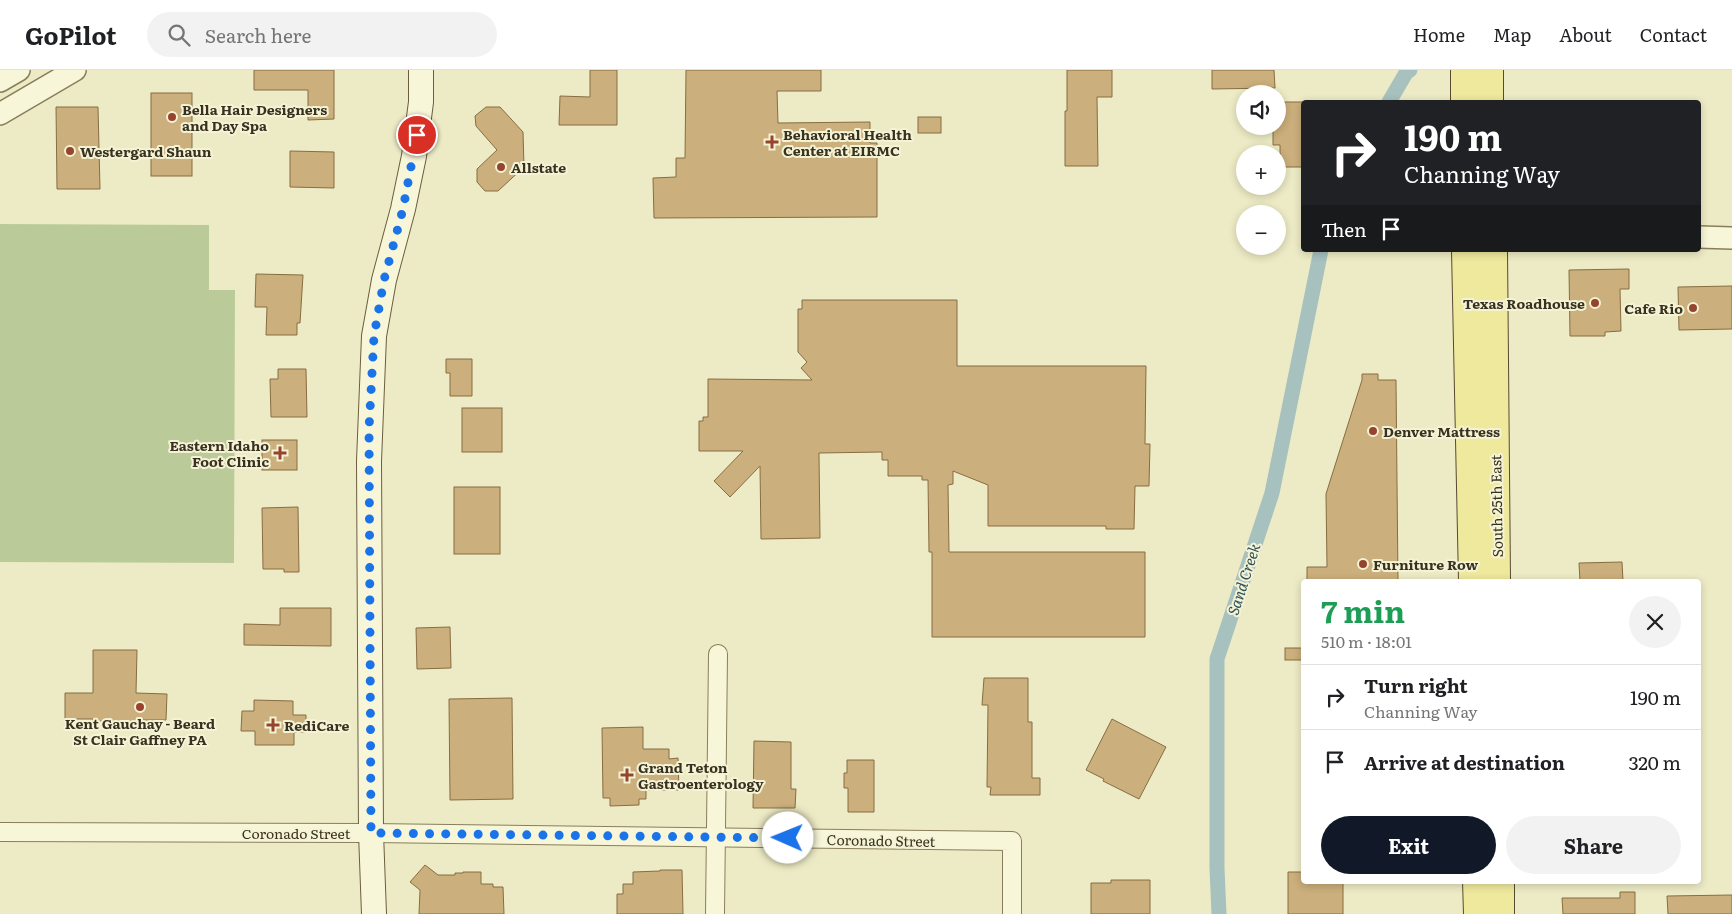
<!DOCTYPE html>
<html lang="en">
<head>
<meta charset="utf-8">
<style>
  :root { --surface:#fff; --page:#f2f2f2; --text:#202124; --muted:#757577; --line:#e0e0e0; --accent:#111827 }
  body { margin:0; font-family:Literata,serif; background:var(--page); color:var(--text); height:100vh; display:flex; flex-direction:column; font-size:19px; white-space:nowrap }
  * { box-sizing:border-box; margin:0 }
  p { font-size:16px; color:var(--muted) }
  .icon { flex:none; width:28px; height:28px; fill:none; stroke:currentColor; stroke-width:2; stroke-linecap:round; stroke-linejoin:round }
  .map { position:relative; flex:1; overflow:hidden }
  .drawer { position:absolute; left:1301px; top:509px; width:400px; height:305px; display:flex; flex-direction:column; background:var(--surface); border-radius:5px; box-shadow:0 2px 8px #0003 }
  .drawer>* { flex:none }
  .guide { position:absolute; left:1301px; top:30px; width:400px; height:152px; border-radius:5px; box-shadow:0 2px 8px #0003; background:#202124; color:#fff; overflow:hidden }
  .controls { position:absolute; left:1236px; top:15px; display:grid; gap:10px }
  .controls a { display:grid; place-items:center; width:50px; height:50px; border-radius:50%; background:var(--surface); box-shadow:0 2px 8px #0003; font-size:25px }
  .pin { position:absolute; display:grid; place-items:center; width:42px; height:42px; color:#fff; margin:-21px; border:2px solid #fff; border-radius:50%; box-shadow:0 1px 5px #0007 }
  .me { position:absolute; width:55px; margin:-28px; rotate:271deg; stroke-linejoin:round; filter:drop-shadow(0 0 4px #0008) }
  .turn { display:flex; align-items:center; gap:18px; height:105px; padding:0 20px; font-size:22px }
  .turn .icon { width:65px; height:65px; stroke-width:2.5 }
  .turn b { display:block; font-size:35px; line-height:42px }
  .then { display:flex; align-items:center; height:48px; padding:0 20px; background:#0003; gap:10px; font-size:19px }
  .round { display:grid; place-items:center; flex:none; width:52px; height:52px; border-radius:26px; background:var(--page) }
  .overview { display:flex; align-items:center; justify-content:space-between; height:85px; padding:0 20px }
  h1 { font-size:30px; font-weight:700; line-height:38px; color:#1e9e55 }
  .primary-button { display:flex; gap:10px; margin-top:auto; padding:10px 20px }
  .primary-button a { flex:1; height:58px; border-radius:30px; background:var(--accent); color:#fff; font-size:20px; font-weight:700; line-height:58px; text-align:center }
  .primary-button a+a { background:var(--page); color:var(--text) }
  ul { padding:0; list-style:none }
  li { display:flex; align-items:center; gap:15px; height:65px; padding:0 20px; border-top:1px solid var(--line) }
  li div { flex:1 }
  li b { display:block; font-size:19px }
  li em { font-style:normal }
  header { display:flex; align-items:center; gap:30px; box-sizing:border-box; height:70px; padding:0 25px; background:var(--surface); border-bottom:1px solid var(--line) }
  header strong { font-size:24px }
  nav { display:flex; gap:28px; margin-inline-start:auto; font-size:18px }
  .search { width:350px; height:45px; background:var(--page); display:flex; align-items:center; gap:12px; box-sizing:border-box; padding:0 18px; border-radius:28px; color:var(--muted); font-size:19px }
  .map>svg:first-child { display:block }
  .green { fill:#bacb99 }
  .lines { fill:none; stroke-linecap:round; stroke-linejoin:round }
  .canal { stroke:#a7c1bf; stroke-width:15 }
  .building { fill:#cbaf7c; stroke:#876d42 }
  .minor-casing { stroke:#887e5b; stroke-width:20 }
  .tertiary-casing { stroke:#887e5b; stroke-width:24 }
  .secondary-casing { stroke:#6a5e3f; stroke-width:26 }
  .primary-casing { stroke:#564a30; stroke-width:30 }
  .minor { stroke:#f8f6d8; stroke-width:18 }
  .tertiary { stroke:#f8f6d8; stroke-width:21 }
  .secondary { stroke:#f8f6d8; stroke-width:24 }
  .primary { stroke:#efe99e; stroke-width:28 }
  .route { stroke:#1a73e8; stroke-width:9; stroke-dasharray:0 16.2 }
  .poi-dot { fill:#96442d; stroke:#f5f3d5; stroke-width:2 }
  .labels { text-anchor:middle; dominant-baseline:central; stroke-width:4; stroke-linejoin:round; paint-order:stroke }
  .poi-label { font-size:14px; font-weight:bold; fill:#38311f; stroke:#f5f3d5; text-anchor:start }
  .street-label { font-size:14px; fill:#38311f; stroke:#f5f3d5 }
  .water-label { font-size:15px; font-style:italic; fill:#2f5158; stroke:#f5f3d5 }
</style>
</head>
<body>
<header>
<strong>GoPilot</strong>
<div class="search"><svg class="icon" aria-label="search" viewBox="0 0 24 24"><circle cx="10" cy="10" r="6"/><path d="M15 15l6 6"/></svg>Search here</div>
<nav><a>Home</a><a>Map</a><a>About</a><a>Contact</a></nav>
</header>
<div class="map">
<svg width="1732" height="844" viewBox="0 0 1732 844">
  <rect width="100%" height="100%" fill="#edebc5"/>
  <path class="green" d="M0,154L209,155V220H235L234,493L0,492Z"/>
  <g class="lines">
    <g class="canal">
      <path d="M1389,32L1406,3L1410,0"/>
      <path d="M1219,844L1217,798V589L1272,423L1321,180"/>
    </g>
  </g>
  <g class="building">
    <path d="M254,0H334V49L308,50V20H254Z"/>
    <path d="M590,0H617V55H559L560,26L590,27Z"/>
    <path d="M686,0H821V21H777L778,53L870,52V73H877V147L654,148L653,108L676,107V88H685Z"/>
    <path d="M1067,0H1112V27H1097L1098,96H1065V41H1067Z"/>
    <path d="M1212,0H1274L1275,18L1212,19Z"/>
    <rect x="151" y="23" width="41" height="83"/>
    <path d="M1281,32H1304V97H1280V75H1273V56H1278V52H1281Z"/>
    <path d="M56,37H98L100,119H57Z"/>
    <path d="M486,37H500L523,62L524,97L498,121H485L477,112V99L497,80L476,56L475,46Z"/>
    <rect x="918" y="47" width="23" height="16"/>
    <path d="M290,81L334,82V118L290,117Z"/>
    <path d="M1629,199V219H1620L1621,261L1605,262V266H1570L1569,200Z"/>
    <path d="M256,204L303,205L300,253H297V265H266L267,237H255Z"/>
    <path d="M1732,216V259L1679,260L1678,217Z"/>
    <path d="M802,230H957V296H1146L1145,374H1150L1149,416H1135L1134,459H1106V456H988V415L953,401V414L948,415L949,482H1145V567H932V482H929L928,410H922V406H888V390H882V382L819,383L820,468L761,469L760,396L730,427L714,411L743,381H699V351H703V347H708V309L812,310L801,298L807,292L798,282V239H802Z"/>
    <path d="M446,289H472V326H450V303H446Z"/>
    <path d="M278,299H306L307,347H271L270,309H278Z"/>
    <path d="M1362,304H1378V310H1396L1398,511H1307V497H1327L1326,424L1362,310Z"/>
    <rect x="462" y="338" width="40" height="44"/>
    <rect x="262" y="370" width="35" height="30"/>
    <rect x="454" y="417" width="46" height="67"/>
    <path d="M298,437L299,502H284V499H263L262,438Z"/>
    <path d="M1622,492L1623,511H1580L1579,493Z"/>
    <path d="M280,538H331V576L244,575V554L280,555Z"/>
    <path d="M450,557L451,598L417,599L416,558Z"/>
    <rect x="1285" y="578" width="19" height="12"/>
    <path d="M93,580H137L136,623L167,624L166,650H137V653H126V657H105V651H93V649H65V623H93Z"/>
    <path d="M984,608H1028V652H1032V708H1040V725H990L991,717H987L988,635H982Z"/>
    <path d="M512,628L513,729L450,730L449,629Z"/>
    <path d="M254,630L293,631V645H306V662H294V675H255V661H241L242,641H254Z"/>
    <path d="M1112,649L1166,677L1139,729L1103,711L1104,709L1086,700Z"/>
    <path d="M643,657V679H669V689L678,688L679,720H646V729H639V735L610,736V728H603L602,658Z"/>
    <path d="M754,671L791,672V719H796L795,738H753Z"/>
    <path d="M847,690H874V742H848V718H844V703H847Z"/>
    <path d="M425,795L438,805H455V803H463V802H481V814H493V817H503L504,844H419L420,820L410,812Z"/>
    <path d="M660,800H682L683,844H617V824H623V814H633V802L660,801Z"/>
    <path d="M1288,802H1304V811H1343V844H1288Z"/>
    <path d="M1111,810H1150V844H1091V813H1111Z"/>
    <path d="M1620,822H1635V844H1563L1562,828H1620Z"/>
    <path d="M1732,825V844H1668L1667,826Z"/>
  </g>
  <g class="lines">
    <g class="minor-casing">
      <g id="minor">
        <path d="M0,762L371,763L1012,771V844"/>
        <path d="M715,844L718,584"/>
      </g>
    </g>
    <g class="tertiary-casing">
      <g id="tertiary">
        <path d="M0,11L19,0"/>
        <path d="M0,44L75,0"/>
        <path d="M1699,167L1732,168"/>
      </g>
    </g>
    <g class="secondary-casing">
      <path id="secondary" d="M374,844L371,763L369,391L374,266L384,210L403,139L414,86L421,32V0"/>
    </g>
    <g class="primary-casing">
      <g id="primary">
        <path d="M1465,0V32"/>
        <path d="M1489,0V32"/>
        <path d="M1466,180L1473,511"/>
        <path d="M1493,180L1496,511"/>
        <path d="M1477,811L1478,844"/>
        <path d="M1500,811V844"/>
      </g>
    </g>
    <use href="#minor" class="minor"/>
    <use href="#tertiary" class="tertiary"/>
    <use href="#secondary" class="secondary"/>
    <use href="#primary" class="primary"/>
  </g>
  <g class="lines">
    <path class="route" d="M417,65L403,139L384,210L374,266L369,359L371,763L788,768"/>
  </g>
  <g class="poi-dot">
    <circle cx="172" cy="47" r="5"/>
    <path d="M769.5 64.5h5v5h5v5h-5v5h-5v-5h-5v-5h5z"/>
    <circle cx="70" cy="81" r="5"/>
    <circle cx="501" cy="97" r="5"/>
    <circle cx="1595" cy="233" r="5"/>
    <circle cx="1693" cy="238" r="5"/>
    <circle cx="1373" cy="361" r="5"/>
    <path d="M277.5 375.5h5v5h5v5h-5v5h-5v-5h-5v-5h5z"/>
    <circle cx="1363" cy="494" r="5"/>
    <circle cx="140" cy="637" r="5"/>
    <path d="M270.5 647.5h5v5h5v5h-5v5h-5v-5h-5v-5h5z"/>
    <path d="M624.5 697.5h5v5h5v5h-5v5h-5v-5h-5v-5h5z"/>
  </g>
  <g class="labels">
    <g class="poi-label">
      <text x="182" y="39">Bella Hair Designers<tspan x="182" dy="16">and Day Spa</tspan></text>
      <text x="783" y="64">Behavioral Health<tspan x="783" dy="16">Center at EIRMC</tspan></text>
      <text x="80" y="81">Westergard Shaun</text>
      <text x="511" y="97">Allstate</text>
      <text x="1585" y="233" text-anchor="end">Texas Roadhouse</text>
      <text x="1683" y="238" text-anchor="end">Cafe Rio</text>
      <text x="1383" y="361">Denver Mattress</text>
      <text x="269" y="375" text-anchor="end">Eastern Idaho<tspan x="269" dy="16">Foot Clinic</tspan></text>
      <text x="1373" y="494">Furniture Row</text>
      <text x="140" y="653" text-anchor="middle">Kent Gauchay - Beard<tspan x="140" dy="16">St Clair Gaffney PA</tspan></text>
      <text x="284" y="655">RediCare</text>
      <text x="638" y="697">Grand Teton<tspan x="638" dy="16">Gastroenterology</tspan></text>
    </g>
    <g class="street-label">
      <text transform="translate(1496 436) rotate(-91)">South 25th East</text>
      <text x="296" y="763">Coronado Street</text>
      <text transform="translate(881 770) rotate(1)">Coronado Street</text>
    </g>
    <g class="water-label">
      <text transform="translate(1243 509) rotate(-72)">Sand Creek</text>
    </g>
  </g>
</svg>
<div class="controls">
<a><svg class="icon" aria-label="sound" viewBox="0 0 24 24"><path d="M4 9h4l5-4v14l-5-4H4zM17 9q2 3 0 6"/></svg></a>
<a>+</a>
<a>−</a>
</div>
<div class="pin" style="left:417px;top:65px;background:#d93025"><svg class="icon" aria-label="arrive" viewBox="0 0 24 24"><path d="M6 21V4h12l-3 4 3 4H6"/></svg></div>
<svg class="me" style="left:788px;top:768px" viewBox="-20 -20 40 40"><circle r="19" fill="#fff"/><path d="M0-13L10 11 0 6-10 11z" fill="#1a73e8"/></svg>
<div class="guide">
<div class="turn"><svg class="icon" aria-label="right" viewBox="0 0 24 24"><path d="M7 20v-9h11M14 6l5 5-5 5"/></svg><div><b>190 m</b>Channing Way</div></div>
<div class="then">Then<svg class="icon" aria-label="arrive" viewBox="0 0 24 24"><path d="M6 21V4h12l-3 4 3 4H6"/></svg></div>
</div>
<section class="drawer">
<div class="overview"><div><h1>7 min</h1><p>510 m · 18:01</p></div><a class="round"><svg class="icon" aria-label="close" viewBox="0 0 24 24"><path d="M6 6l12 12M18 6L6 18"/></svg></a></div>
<ul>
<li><svg class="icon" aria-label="right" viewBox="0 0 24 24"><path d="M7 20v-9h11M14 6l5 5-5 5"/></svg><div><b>Turn right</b><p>Channing Way</p></div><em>190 m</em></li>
<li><svg class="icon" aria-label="arrive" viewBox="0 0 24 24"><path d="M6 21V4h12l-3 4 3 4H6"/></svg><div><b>Arrive at destination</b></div><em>320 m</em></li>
</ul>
<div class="primary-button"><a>Exit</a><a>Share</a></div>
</section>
</div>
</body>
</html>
